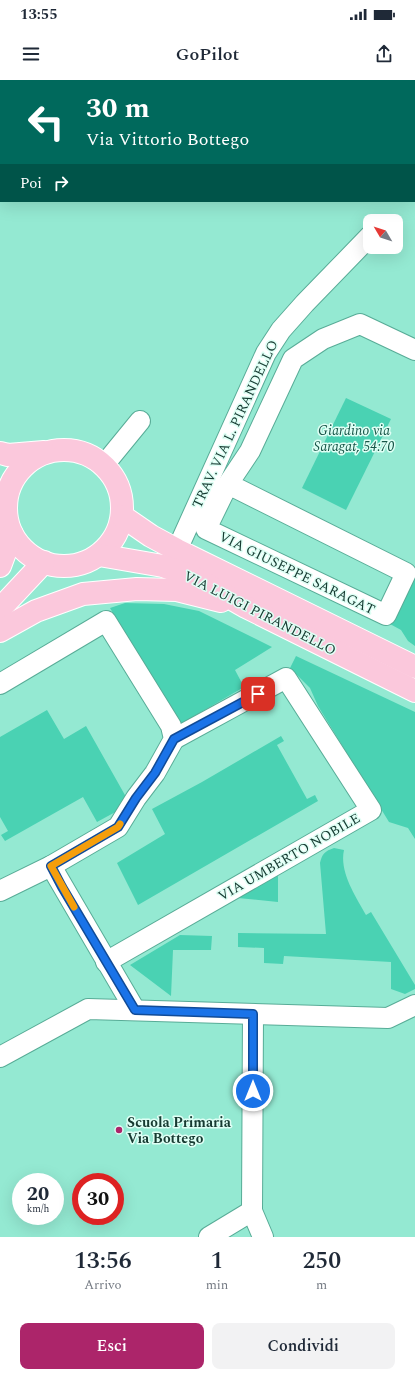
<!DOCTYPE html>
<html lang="it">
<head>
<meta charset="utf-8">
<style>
  :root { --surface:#fff; --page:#f2f2f3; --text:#1f2937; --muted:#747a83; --accent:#ac256a }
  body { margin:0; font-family:Spectral,serif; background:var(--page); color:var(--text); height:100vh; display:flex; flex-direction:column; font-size:15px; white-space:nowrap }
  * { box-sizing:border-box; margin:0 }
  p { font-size:13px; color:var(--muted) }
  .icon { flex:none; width:22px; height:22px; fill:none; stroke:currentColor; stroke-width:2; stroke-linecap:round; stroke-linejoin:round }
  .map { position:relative; height:1157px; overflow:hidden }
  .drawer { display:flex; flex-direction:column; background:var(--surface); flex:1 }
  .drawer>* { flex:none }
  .banner { position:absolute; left:0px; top:0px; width:415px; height:122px; box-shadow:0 4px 16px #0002; background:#00695c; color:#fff; overflow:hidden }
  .needle { width:26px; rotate:309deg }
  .fabs { position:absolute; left:363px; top:134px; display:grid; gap:8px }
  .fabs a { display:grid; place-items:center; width:40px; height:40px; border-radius:8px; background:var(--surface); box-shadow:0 4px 16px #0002; font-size:20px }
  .speed { position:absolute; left:12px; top:1093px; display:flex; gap:8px; font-size:20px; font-weight:700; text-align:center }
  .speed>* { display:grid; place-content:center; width:52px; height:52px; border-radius:50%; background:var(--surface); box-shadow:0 4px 16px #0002; line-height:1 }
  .speed small { font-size:10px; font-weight:400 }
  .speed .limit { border:6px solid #d22; background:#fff; color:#111 }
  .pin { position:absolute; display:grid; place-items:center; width:34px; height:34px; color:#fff; margin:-17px; border-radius:8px; box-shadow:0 2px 6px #0006 }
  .me { position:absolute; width:44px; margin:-22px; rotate:0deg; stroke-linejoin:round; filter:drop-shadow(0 0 3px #0008) }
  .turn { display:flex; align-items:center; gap:14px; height:84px; padding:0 20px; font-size:18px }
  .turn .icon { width:52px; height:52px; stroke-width:2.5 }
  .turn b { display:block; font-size:28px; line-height:34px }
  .then { display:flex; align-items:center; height:38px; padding:0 20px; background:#0003; gap:8px; font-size:15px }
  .eta { display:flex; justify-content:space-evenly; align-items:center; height:68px; text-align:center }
  .eta b { font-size:24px; font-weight:600; line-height:28px }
  .action { display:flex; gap:8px; margin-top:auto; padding:8px 20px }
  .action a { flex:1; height:46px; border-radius:8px; background:var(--accent); color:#fff; font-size:16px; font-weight:600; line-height:46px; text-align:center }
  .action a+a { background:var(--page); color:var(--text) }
  .status { display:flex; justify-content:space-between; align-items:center; height:28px; padding:0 20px; background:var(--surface); direction:ltr }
  .status svg { height:11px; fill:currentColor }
  header { display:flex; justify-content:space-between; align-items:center; height:52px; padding:0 20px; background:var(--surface); font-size:18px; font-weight:600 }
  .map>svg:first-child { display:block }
  .green { fill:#4ad2b3 }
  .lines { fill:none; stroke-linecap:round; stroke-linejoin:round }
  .minor-casing { stroke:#58ac97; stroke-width:22 }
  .major-casing { stroke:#fff; stroke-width:24 }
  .minor { stroke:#fff; stroke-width:20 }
  .major { stroke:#fbc8dc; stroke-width:22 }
  .route-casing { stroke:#114b97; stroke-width:10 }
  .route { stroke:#1a73e8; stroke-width:7 }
  .slow { stroke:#f59e0b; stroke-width:7 }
  .poi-dot { fill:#ac256a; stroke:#dffff5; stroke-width:1.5 }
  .labels { text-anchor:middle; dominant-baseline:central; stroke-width:3; stroke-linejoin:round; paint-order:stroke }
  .street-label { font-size:14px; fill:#163a31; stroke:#dffff5 }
  .park-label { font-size:14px; font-style:italic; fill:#165547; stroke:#dffff5 }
  .poi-label { font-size:14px; font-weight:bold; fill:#163a31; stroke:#dffff5; text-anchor:start }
</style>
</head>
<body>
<div class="status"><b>13:55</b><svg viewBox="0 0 49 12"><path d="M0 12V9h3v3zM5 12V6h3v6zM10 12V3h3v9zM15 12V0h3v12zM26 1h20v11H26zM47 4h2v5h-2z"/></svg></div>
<header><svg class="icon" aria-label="menu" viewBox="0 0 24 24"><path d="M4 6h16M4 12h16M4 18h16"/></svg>GoPilot<svg class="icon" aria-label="share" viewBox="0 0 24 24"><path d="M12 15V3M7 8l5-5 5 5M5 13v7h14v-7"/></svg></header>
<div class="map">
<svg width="415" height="1157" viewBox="0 0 415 1157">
  <rect width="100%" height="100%" fill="#94e9d2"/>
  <g class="green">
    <path d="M346,318L391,339L346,430L302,408Z"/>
    <path d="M415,491V566L408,561L401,550L390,544Z"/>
    <path d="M125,523L164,524L199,531L272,567L235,590L244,607L179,645L110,528Z"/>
    <path d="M296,576L415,632V759L408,748L389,742L318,626L310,608L290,588Z"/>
    <path d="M47,630L64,659L86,646L130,724L97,742L83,717L5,761L1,755L8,751L0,737V657Z"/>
    <path d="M281,656L284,661L277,665L307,719L315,715L318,721L138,825L117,783L165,754L152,729L202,702Z"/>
    <path d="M334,768L344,770C339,792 356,817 366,835L371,832L415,905V909L405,914L391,909V882L284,876L283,884L264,883V868L238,867V853L326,854L320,783C322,774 325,771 334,768Z"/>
    <path d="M278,793V822L238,818Z"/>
    <path d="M180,855L212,856L211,870H173L171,916L130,885Z"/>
  </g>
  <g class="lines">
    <g class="minor-casing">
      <g id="minor">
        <path d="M58,1L59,0"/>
        <path d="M0,39L1,38"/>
        <path d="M104,385L140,341"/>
        <path d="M228,404L406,493L386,535L206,449L228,404L250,371L293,279L323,259L360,244L415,270"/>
        <path d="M177,470L266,273L281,250L305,223L370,156"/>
        <path d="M0,604L106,541L171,646L174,659L155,693L136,718L118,747L51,786L0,811"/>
        <path d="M51,786L135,930"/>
        <path d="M106,882L371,730L286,598L174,659"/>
        <path d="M253,934L252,1131L263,1157"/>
        <path d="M0,977L88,929L388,938L415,925"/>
        <path d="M209,1157L252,1131"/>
      </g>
    </g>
    <g class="major-casing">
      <g id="major">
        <circle cx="64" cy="428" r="58"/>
        <path d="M0,373L8,375L44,372"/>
        <path d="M122,436L151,456L177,470L415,587"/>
        <path d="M99,475L163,486L192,496L246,527L415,611"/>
        <path d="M0,486L12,454"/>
        <path d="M0,529L44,482"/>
        <path d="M0,551L36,531L83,514L137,509L177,510L221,521"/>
      </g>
    </g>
    <use href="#minor" class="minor"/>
    <use href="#major" class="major"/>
  </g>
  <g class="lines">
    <g class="route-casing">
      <path id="route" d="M253,1011V934L135,930L62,807L51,786L118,747L136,718L155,693L174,659L258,614"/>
    </g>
    <use href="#route" class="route"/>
    <path class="slow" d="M74,827L51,786L118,747L120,744"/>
  </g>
  <circle class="poi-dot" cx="119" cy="1050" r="4"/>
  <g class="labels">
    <g class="street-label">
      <text transform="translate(235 344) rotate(-65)">TRAV. VIA L. PIRANDELLO</text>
      <text transform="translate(297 493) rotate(26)">VIA GIUSEPPE SARAGAT</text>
      <text transform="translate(260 533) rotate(27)">VIA LUIGI PIRANDELLO</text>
      <text transform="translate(289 777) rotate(-30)">VIA UMBERTO NOBILE</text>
    </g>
    <g class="park-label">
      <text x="354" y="350">Giardino via<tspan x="354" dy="16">Saragat, 54:70</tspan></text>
    </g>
    <g class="poi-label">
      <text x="127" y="1042">Scuola Primaria<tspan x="127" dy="16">Via Bottego</tspan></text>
    </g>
  </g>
</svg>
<div class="fabs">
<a><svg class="needle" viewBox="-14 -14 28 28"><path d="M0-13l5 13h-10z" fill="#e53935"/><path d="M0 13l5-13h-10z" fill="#747a83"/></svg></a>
</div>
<div class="speed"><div>20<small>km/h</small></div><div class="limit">30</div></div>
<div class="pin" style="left:258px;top:614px;background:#d93025"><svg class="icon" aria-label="arrive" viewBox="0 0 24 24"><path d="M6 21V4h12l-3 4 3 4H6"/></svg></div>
<svg class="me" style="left:253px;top:1011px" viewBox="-20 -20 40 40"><circle r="17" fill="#1a73e8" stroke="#fff" stroke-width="3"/><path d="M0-11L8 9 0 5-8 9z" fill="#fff"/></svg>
<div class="banner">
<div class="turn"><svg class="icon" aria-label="left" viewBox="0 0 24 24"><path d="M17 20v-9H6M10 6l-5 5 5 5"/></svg><div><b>30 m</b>Via Vittorio Bottego</div></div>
<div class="then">Poi<svg class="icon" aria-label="right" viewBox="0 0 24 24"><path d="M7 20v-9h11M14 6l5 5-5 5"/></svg></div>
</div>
</div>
<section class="drawer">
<div class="eta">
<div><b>13:56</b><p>Arrivo</p></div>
<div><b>1</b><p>min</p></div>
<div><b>250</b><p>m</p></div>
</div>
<div class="action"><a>Esci</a><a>Condividi</a></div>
</section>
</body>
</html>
